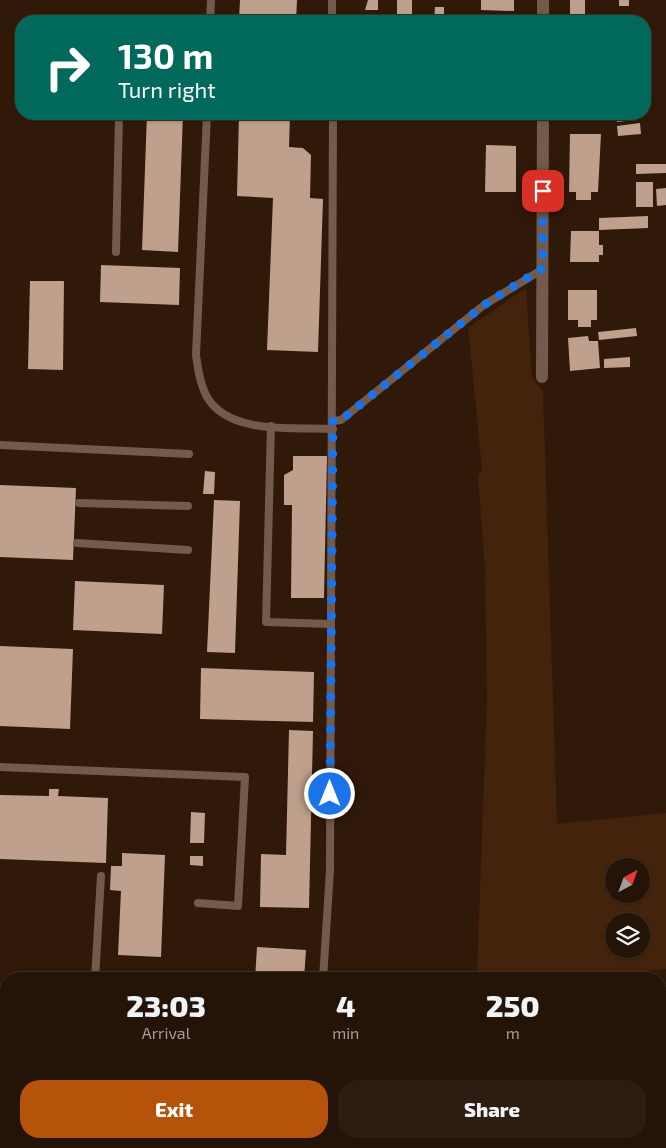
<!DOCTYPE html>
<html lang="en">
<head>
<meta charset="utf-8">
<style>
  :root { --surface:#241307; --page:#2c1c11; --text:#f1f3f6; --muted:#a39e9b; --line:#413228; --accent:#b45309 }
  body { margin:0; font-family:"Exo 2",sans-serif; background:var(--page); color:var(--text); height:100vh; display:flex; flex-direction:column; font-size:19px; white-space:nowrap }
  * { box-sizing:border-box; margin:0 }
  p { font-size:16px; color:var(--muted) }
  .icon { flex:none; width:28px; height:28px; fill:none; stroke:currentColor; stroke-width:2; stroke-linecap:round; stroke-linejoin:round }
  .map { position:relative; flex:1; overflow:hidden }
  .details { position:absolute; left:0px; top:972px; width:666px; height:176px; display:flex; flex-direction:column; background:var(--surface); border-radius:20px 20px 0 0; box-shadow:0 1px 4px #0004,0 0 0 1px var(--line) }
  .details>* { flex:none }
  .top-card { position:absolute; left:15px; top:15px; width:636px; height:105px; border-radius:20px; box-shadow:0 1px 4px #0004,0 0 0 1px var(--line); background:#00695c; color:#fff; overflow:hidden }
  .needle { width:32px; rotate:41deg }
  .fabs { position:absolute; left:605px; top:858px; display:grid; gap:10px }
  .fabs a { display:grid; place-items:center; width:45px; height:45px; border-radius:50%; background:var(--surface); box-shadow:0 1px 4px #0004,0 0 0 1px var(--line); font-size:25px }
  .pin { position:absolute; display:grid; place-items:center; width:42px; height:42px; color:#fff; margin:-21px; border-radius:10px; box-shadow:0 2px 8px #0006 }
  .me { position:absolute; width:55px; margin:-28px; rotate:0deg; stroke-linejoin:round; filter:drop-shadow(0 0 4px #0008) }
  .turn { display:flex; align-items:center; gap:18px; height:105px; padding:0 20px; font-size:22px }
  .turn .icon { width:65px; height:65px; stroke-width:2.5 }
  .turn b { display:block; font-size:35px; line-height:42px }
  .eta { display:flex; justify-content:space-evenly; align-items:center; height:85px; text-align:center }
  .eta b { font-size:30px; font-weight:800; line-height:35px }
  .primary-button { display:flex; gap:10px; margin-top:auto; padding:10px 20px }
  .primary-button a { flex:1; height:58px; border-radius:20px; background:var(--accent); color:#fff; font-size:20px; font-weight:800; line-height:58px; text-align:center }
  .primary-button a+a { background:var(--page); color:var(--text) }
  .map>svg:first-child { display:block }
  .green { fill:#43230b; fill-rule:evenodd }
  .building { fill:#bea08c }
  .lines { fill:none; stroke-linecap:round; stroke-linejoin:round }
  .lane { stroke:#725b4c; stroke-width:8 }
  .street { stroke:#725b4c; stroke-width:12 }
  .route { stroke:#1a73e8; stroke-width:9; stroke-dasharray:0 16.2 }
</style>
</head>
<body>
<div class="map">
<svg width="666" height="1148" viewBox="0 0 666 1148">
  <rect width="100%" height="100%" fill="#301909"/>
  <path class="green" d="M526,288L532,378L543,391L557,824L666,813V969L646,971L477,973L487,699L485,569L478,476L482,469L468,328ZM614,866H641V894H614ZM614,921H641V949H614Z"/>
  <g class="building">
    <path d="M240,0H297L296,21H242L239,20Z"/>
    <path d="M368,0H378V10H365Z"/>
    <rect x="397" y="0" width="15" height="21"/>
    <path d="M481,0H514V11L481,10Z"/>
    <path d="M570,0H585V18L617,17V21H570Z"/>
    <rect x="619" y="0" width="10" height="6"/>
    <path d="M435,7H444V21H434Z"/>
    <path d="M147,114H183L178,252L142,250Z"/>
    <path d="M239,114H290L289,147L303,148L311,155L310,198L323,199L318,352L267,350L273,198L237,196Z"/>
    <path d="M616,114H635V120L617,122Z"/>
    <path d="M640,123L641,134L618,136L617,126Z"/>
    <path d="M570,134H601L598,192H591V200H576V192H569Z"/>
    <path d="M486,145L516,146V192H485Z"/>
    <path d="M636,164H666V173L636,174Z"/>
    <rect x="636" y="182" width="17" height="25"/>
    <path d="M666,188V205L657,206L656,189Z"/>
    <path d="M648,216V228L599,230V218Z"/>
    <path d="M571,231H599V245H603V255H599V262H570Z"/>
    <path d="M101,265L180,268L179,305L100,302Z"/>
    <path d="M30,281H64L63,370L28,369Z"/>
    <path d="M568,290H597V320H591V327H578V320H568Z"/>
    <path d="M636,328L637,336L599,340L598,332Z"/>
    <path d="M588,336L589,341H598L600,368L570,371L568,338Z"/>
    <path d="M630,357V367L604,368V359Z"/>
    <path d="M293,456H327L324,598H291L292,505H284V475L293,470Z"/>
    <path d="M205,471L215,472L214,494H203Z"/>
    <path d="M0,485L76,488L73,560L0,557Z"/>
    <path d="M214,500L240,501L235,653L207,652Z"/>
    <path d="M75,581L164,585L162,634L73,630Z"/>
    <path d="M0,646L73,649L70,729L0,726Z"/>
    <path d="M201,668L314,672L313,722L200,719Z"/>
    <path d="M289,730L313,731L309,908L260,907L261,854L286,855Z"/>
    <path d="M49,789H59L58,796L108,798L106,863L0,859V795L49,796Z"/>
    <path d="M191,812L205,813L204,843H190Z"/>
    <path d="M122,853L165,855L161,957L118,955L121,891L110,890L111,866H122Z"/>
    <path d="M190,856H203V866L190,865Z"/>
    <path d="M257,947L306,950L304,979H255Z"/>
    <rect x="0" y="1038" width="6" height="21"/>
    <path d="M0,1114L6,1115V1142H155V1148H0Z"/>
  </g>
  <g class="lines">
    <g class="lane">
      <path d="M332,0V21"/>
      <path d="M210,21L211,0"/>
      <path d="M207,114L196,355C198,369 200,384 207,397C229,435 294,427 333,429"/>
      <path d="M116,252L119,114"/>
      <path d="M333,421L341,420L484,305L543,269"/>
      <path d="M271,426L266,622L331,624"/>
      <path d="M0,445L189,454"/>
      <path d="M79,503L188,506"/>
      <path d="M77,543L188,550"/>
      <path d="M0,767L245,777L238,906L198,903"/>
      <path d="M95,979L101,876"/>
      <path d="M323,979L330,870L333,114"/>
      <path d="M0,1088H6"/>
      <path d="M181,1148L182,1142"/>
      <path d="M312,1148L313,1142"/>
    </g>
    <g class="street">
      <path d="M543,21V0"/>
      <path d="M542,377L543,114"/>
    </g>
  </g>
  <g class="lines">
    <path class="route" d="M330,794L333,421L341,420L484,305L543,268V191"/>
  </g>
</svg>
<div class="fabs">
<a><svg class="needle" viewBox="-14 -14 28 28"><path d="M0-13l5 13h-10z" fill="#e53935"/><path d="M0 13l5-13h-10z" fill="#a39e9b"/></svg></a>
<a><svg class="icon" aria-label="layers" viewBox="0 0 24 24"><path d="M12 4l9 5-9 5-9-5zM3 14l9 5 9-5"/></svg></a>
</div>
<div class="pin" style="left:543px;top:191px;background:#d93025"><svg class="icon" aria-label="arrive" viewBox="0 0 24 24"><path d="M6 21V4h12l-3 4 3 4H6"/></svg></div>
<svg class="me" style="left:330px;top:794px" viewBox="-20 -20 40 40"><circle r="17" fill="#1a73e8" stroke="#fff" stroke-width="3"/><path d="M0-11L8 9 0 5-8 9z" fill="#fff"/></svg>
<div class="top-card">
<div class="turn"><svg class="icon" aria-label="right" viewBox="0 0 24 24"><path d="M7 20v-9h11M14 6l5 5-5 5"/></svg><div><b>130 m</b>Turn right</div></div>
</div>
<section class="details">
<div class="eta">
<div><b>23:03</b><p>Arrival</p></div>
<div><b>4</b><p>min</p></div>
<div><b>250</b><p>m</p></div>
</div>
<div class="primary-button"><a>Exit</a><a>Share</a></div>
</section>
</div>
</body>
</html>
